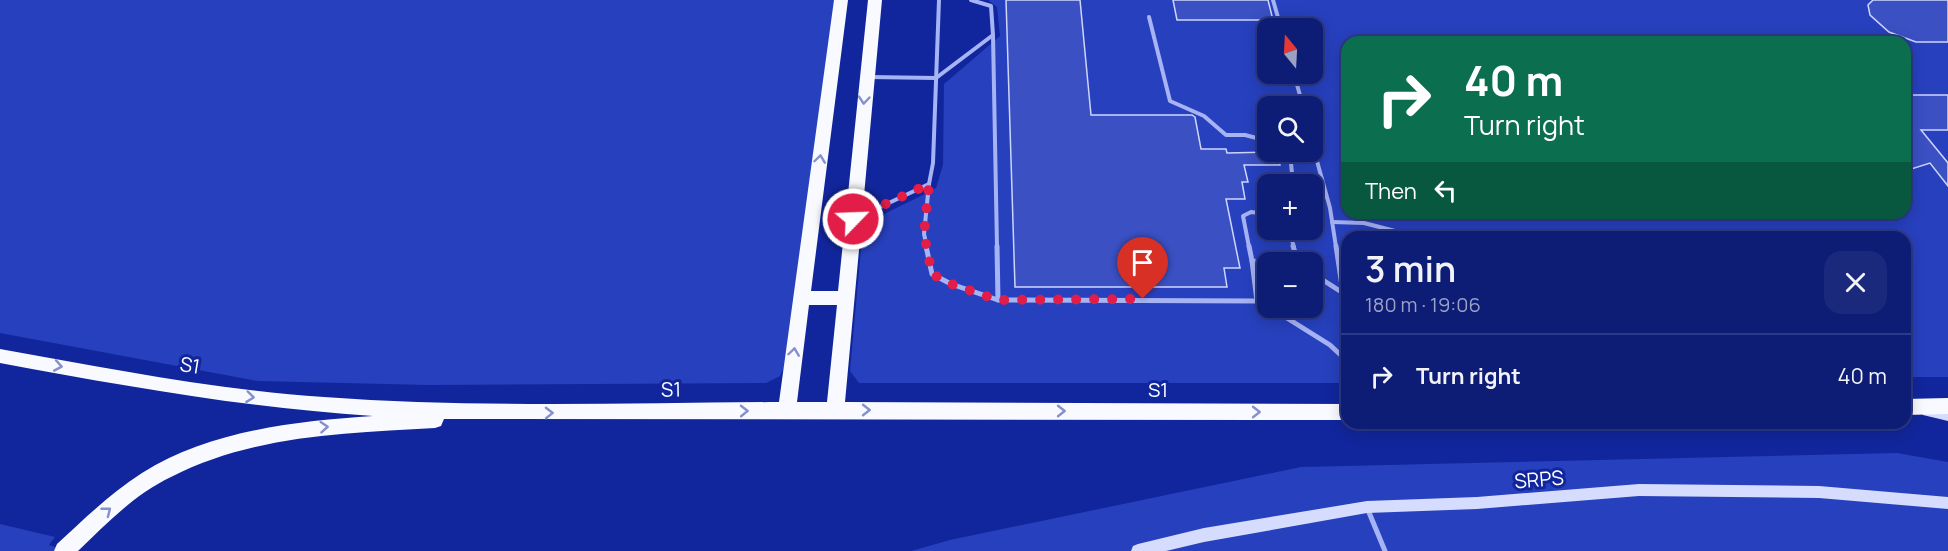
<!DOCTYPE html>
<html lang="en">
<head>
<meta charset="utf-8">
<style>
  :root { --surface:#0d1c75; --page:#1b297d; --text:#f1f3f6; --muted:#9aa1c5; --line:#2d3a87 }
  body { margin:0; font-family:Manrope,sans-serif; background:var(--page); color:var(--text); height:100vh; display:flex; flex-direction:column; font-size:22px; white-space:nowrap }
  * { box-sizing:border-box; margin:0 }
  p { font-size:20px; color:var(--muted) }
  .icon { flex:none; width:33px; height:33px; fill:none; stroke:currentColor; stroke-width:2; stroke-linecap:round; stroke-linejoin:round }
  .map { position:relative; flex:1; overflow:hidden }
  .panel { position:absolute; left:1341px; top:231px; width:570px; height:198px; display:flex; flex-direction:column; background:var(--surface); border-radius:18px; box-shadow:0 3px 15px #0003,0 0 0 2px var(--line) }
  .panel>* { flex:none }
  .guide { position:absolute; left:1341px; top:36px; width:570px; height:183px; border-radius:18px; box-shadow:0 3px 15px #0003,0 0 0 2px var(--line); background:#0b6e4f; color:#fff; overflow:hidden }
  .needle { width:39px; rotate:342deg }
  .controls { position:absolute; left:1257px; top:18px; display:grid; gap:12px }
  .controls a { display:grid; place-items:center; width:66px; height:66px; border-radius:12px; background:var(--surface); box-shadow:0 3px 15px #0003,0 0 0 2px var(--line); font-size:30px }
  .pin { position:absolute; display:grid; place-items:center; width:51px; height:51px; color:#fff; margin:-62px -26px; border-radius:50% 50% 50% 0; rotate:-45deg; box-shadow:0 0 6px #0007 }
  .pin .icon { rotate:45deg }
  .me { position:absolute; width:66px; margin:-33px; rotate:66deg; stroke-linejoin:round; filter:drop-shadow(0 0 4px #0008) }
  .turn { display:flex; align-items:center; gap:21px; height:126px; padding:0 24px; font-size:27px }
  .turn .icon { width:78px; height:78px; stroke-width:2.5 }
  .turn b { display:block; font-size:42px; line-height:51px }
  .then { display:flex; align-items:center; height:57px; padding:0 24px; background:#0003; gap:12px; font-size:22px }
  .round { display:grid; place-items:center; flex:none; width:63px; height:63px; border-radius:18px; background:var(--page) }
  .overview { display:flex; align-items:center; justify-content:space-between; height:102px; padding:0 24px }
  h1 { font-size:36px; font-weight:600; line-height:45px }
  ul { padding:0; list-style:none }
  li { display:flex; align-items:center; gap:18px; height:84px; padding:0 24px; border-top:2px solid var(--line) }
  li div { flex:1 }
  li b { display:block; font-size:22px }
  li em { font-style:normal }
  .map>svg:first-child { display:block }
  .green { fill:#2740bd; fill-rule:evenodd }
  .building { fill:#3a50c3; stroke:#ced6fe; stroke-width:1.5 }
  .lines { fill:none; stroke-linecap:round; stroke-linejoin:round }
  .service-far1 { stroke:#a6b3f4; stroke-width:4 }
  .service { stroke:#a6b3f4; stroke-width:5 }
  .secondary { fill:#d6dcfd; fill-rule:evenodd }
  .trunk { fill:#f9faff; fill-rule:evenodd }
  .oneway { stroke:#8590ce }
  .route { stroke:#e11d48; stroke-width:10; stroke-dasharray:0 18 }
  .labels { text-anchor:middle; dominant-baseline:central; stroke-width:6; stroke-linejoin:round; paint-order:stroke }
  .street-label { font-size:20px; fill:#fff; stroke:#11269c }
</style>
</head>
<body>
<div class="map">
<svg width="1948" height="551" viewBox="0 0 1948 551">
  <rect width="100%" height="100%" fill="#11269c"/>
  <g class="green">
    <path d="M0,0H835L786,363L780,376L766,383L428,385L258,381L0,333Z"/>
    <path d="M988,0H1006L1015,287H1227L1224,268L1240,267L1226,199H1245L1242,182H1248L1244,165H1279L1276,152L1227,153L1226,149H1201L1195,115H1091L1080,0H1173L1177,20H1273L1268,0H1948V377H1905V237H1347V383H859L850,371L863,227C886,211 911,202 936,188L943,165L944,84L1000,36L997,7ZM1268,28H1312V74H1268ZM1347,42H1905V213H1347ZM1268,106H1312V152H1268ZM1268,184H1312V230H1268ZM1268,262H1312V308H1268Z"/>
    <path d="M1897,453L1948,462V551H911L950,540L1301,467Z"/>
    <path d="M0,524L55,537L49,545L67,551H0Z"/>
  </g>
  <g class="building">
    <path d="M1006,0H1080L1091,115H1192L1195,117L1201,149H1226L1227,153L1276,152L1280,165H1244L1248,182H1242L1245,199H1226L1240,268H1224L1227,287H1015Z"/>
    <path d="M1173,0H1268L1273,20H1177Z"/>
    <path d="M1873,0H1948V42H1916L1889,32L1870,15L1868,5Z"/>
    <path d="M1905,95H1948V130H1921L1948,163V186L1930,163L1905,171Z"/>
  </g>
  <g class="lines">
    <g class="service-far1">
      <path d="M1273,0L1281,28"/>
      <path d="M1149,17L1170,101L1204,116L1226,135H1245L1268,141"/>
      <path d="M993,35L997,247"/>
      <path d="M1294,74L1303,106"/>
      <path d="M869,77L936,78L993,35L991,6L971,0"/>
      <path d="M1312,143L1330,208L1336,247"/>
      <path d="M1285,152L1291,163L1293,184"/>
      <path d="M857,218L929,184L933,163L939,0"/>
      <path d="M1332,222L1364,223L1399,232"/>
      <path d="M1289,230L1294,247"/>
      <path d="M927,247L924,234L929,184"/>
      <path d="M1249,247L1243,216L1251,212L1268,214"/>
    </g>
    <g class="service">
      <path d="M926,246L932,274L951,284L998,300L1257,301L1268,306"/>
      <path d="M997,246L998,300"/>
      <path d="M1249,246L1252,261L1268,262"/>
      <path d="M1293,246L1298,262"/>
      <path d="M1336,246L1343,293"/>
      <path d="M1252,261L1257,301"/>
      <path d="M1312,273L1343,293L1347,301"/>
      <path d="M1271,308L1330,345L1345,359"/>
      <path d="M1368,510L1385,551"/>
    </g>
    <g class="secondary">
      <path d="M1928,405L1948,409V421L1923,415L1921,411L1923,407Z"/>
      <path d="M1639,484L1819,486L1948,497V509L1819,498L1639,496L1477,509L1367,513L1204,542L1166,551H1131L1133,546L1138,544L1204,528L1367,501L1477,497Z"/>
    </g>
    <g class="trunk">
      <path d="M834,0H848L811,291H838L868,0H882L845,402L1347,404V420L444,419L441,426L435,428C346,433 252,435 171,477C135,494 106,524 78,551H54L57,544C84,519 111,493 142,473C209,431 295,421 373,416C247,408 124,386 0,363V349C107,368 215,390 324,397C475,408 627,403 779,402ZM809,305H837L827,402H797Z"/>
      <path d="M1948,398V414L1905,415V399Z"/>
    </g>
  </g>
  <defs><path id="oneway-chevron" d="M-2-3.5L2.5 0L-2 3.5" fill="none" stroke-width="1.6" stroke-linecap="round" stroke-linejoin="round" transform="scale(1.5)"/></defs>
  <g class="oneway">
    <use href="#oneway-chevron" transform="translate(864 100) rotate(95)"/>
    <use href="#oneway-chevron" transform="translate(820 159) rotate(-82)"/>
    <use href="#oneway-chevron" transform="translate(794 352) rotate(-82)"/>
    <use href="#oneway-chevron" transform="translate(58 366) rotate(10)"/>
    <use href="#oneway-chevron" transform="translate(250 397) rotate(7)"/>
    <use href="#oneway-chevron" transform="translate(866 410)"/>
    <use href="#oneway-chevron" transform="translate(744 411) rotate(-1)"/>
    <use href="#oneway-chevron" transform="translate(1061 411)"/>
    <use href="#oneway-chevron" transform="translate(1256 412)"/>
    <use href="#oneway-chevron" transform="translate(549 413) rotate(-1)"/>
    <use href="#oneway-chevron" transform="translate(324 427) rotate(-4)"/>
    <use href="#oneway-chevron" transform="translate(107 511) rotate(-38)"/>
  </g>
  <g class="lines">
    <path class="route" d="M853,219L929,184L924,234L932,274L951,284L998,300L1143,299"/>
  </g>
  <g class="labels">
    <g class="street-label">
      <text transform="translate(190 365) rotate(9)">S1</text>
      <text transform="translate(671 389) rotate(-1)">S1</text>
      <text x="1158" y="389">S1</text>
      <text transform="translate(1539 479) rotate(-5)">SRPS</text>
    </g>
  </g>
</svg>
<div class="controls">
<a><svg class="needle" viewBox="-14 -14 28 28"><path d="M0-13l5 13h-10z" fill="#e53935"/><path d="M0 13l5-13h-10z" fill="#9aa1c5"/></svg></a>
<a><svg class="icon" aria-label="search" viewBox="0 0 24 24"><circle cx="10" cy="10" r="6"/><path d="M15 15l6 6"/></svg></a>
<a>+</a>
<a>−</a>
</div>
<div class="pin" style="left:1143px;top:299px;background:#d93025"><svg class="icon" aria-label="arrive" viewBox="0 0 24 24"><path d="M6 21V4h12l-3 4 3 4H6"/></svg></div>
<svg class="me" style="left:853px;top:219px" viewBox="-20 -20 40 40"><circle r="17" fill="#e11d48" stroke="#fff" stroke-width="3"/><path d="M0-11L8 9 0 5-8 9z" fill="#fff"/></svg>
<div class="guide">
<div class="turn"><svg class="icon" aria-label="right" viewBox="0 0 24 24"><path d="M7 20v-9h11M14 6l5 5-5 5"/></svg><div><b>40 m</b>Turn right</div></div>
<div class="then">Then<svg class="icon" aria-label="left" viewBox="0 0 24 24"><path d="M17 20v-9H6M10 6l-5 5 5 5"/></svg></div>
</div>
<section class="panel">
<div class="overview"><div><h1>3 min</h1><p>180 m · 19:06</p></div><a class="round"><svg class="icon" aria-label="close" viewBox="0 0 24 24"><path d="M6 6l12 12M18 6L6 18"/></svg></a></div>
<ul>
<li><svg class="icon" aria-label="right" viewBox="0 0 24 24"><path d="M7 20v-9h11M14 6l5 5-5 5"/></svg><div><b>Turn right</b></div><em>40 m</em></li>
</ul>
</section>
</div>
</body>
</html>
